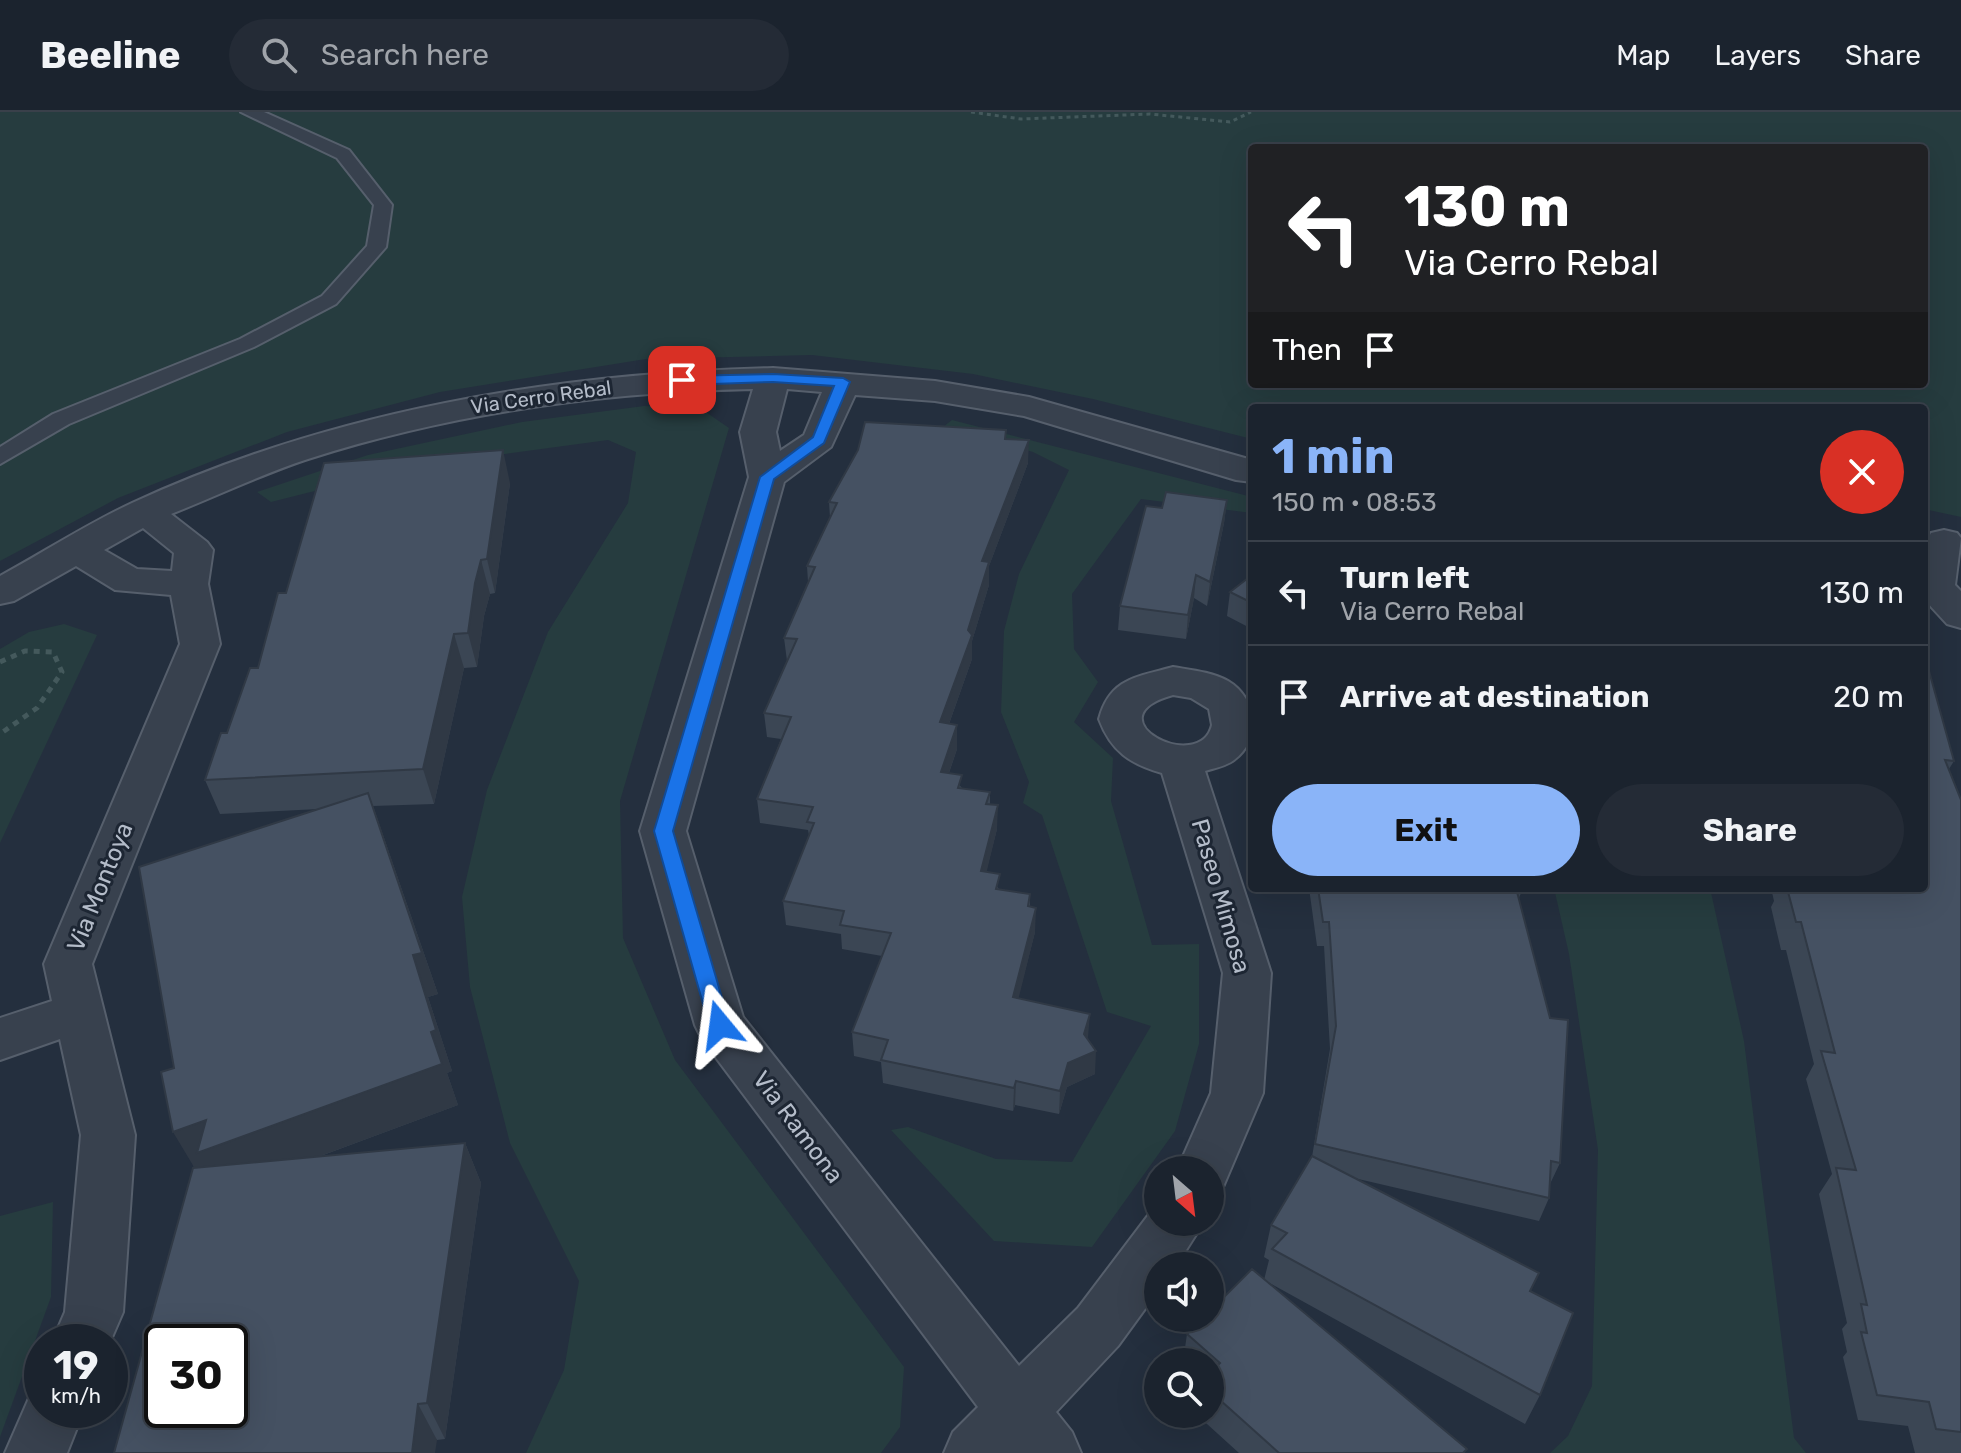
<!DOCTYPE html>
<html lang="en">
<head>
<meta charset="utf-8">
<style>
  :root { --surface:#1b232e; --page:#242b36; --text:#f1f3f6; --muted:#a0a4aa; --line:#39404a; --accent:#8ab4f8 }
  body { margin:0; font-family:Rubik,sans-serif; background:var(--page); color:var(--text); height:100vh; display:flex; flex-direction:column; font-size:30px; white-space:nowrap }
  * { box-sizing:border-box; margin:0 }
  p { font-size:26px; color:var(--muted) }
  .icon { flex:none; width:44px; height:44px; fill:none; stroke:currentColor; stroke-width:2; stroke-linecap:round; stroke-linejoin:round }
  .map { position:relative; flex:1; overflow:hidden }
  .sheet { position:absolute; left:1248px; top:292px; width:680px; height:488px; display:flex; flex-direction:column; background:var(--surface); border-radius:8px; box-shadow:0 8px 32px #0002,0 0 0 2px var(--line) }
  .sheet>* { flex:none }
  .guide { position:absolute; left:1248px; top:32px; width:680px; height:244px; border-radius:8px; box-shadow:0 8px 32px #0002,0 0 0 2px var(--line); background:#202124; color:#fff; overflow:hidden }
  .needle { width:52px; rotate:152deg }
  .controls { position:absolute; left:1144px; top:1044px; display:grid; gap:16px }
  .controls a { display:grid; place-items:center; width:80px; height:80px; border-radius:50%; background:var(--surface); box-shadow:0 8px 32px #0002,0 0 0 2px var(--line); font-size:40px }
  .speed { position:absolute; left:24px; top:1212px; display:flex; gap:16px; font-size:40px; font-weight:700; text-align:center }
  .speed>* { display:grid; place-content:center; width:104px; height:104px; border-radius:50%; background:var(--surface); box-shadow:0 8px 32px #0002,0 0 0 2px var(--line); line-height:1 }
  .speed small { font-size:20px; font-weight:400 }
  .speed .limit { border:4px solid #111; border-radius:12px; background:#fff; color:#111 }
  .pin { position:absolute; display:grid; place-items:center; width:68px; height:68px; color:#fff; margin:-34px; border-radius:16px; box-shadow:0 4px 12px #0006 }
  .me { position:absolute; width:88px; margin:-44px; rotate:344deg; stroke-linejoin:round; filter:drop-shadow(0 0 6px #0008) }
  .turn { display:flex; align-items:center; gap:28px; height:168px; padding:0 24px; font-size:36px }
  .turn .icon { width:104px; height:104px; stroke-width:2.5 }
  .turn b { display:block; font-size:56px; line-height:68px }
  .then { display:flex; align-items:center; height:76px; padding:0 24px; background:#0003; gap:16px; font-size:30px }
  .round { display:grid; place-items:center; flex:none; width:84px; height:84px; border-radius:42px; background:var(--page) }
  .overview { display:flex; align-items:center; justify-content:space-between; height:136px; padding:0 24px }
  h1 { font-size:48px; font-weight:700; line-height:60px; color:var(--accent) }
  .cta { display:flex; gap:16px; margin-top:auto; padding:16px 24px }
  .cta a { flex:1; height:92px; border-radius:48px; background:var(--accent); color:#111; font-size:32px; font-weight:700; line-height:92px; text-align:center }
  .cta a+a { background:var(--page); color:var(--text) }
  ul { padding:0; list-style:none }
  li { display:flex; align-items:center; gap:24px; height:104px; padding:0 24px; border-top:2px solid var(--line) }
  li div { flex:1 }
  li b { display:block; font-size:30px }
  li em { font-style:normal }
  header { display:flex; align-items:center; gap:48px; box-sizing:border-box; height:112px; padding:0 40px; background:var(--surface); border-bottom:2px solid var(--line) }
  header strong { font-size:38px }
  nav { display:flex; gap:44px; margin-inline-start:auto; font-size:28px }
  .search { width:560px; height:72px; background:var(--page); display:flex; align-items:center; gap:20px; box-sizing:border-box; padding:0 28px; border-radius:44px; color:var(--muted); font-size:30px }
  .map>svg:first-child { display:block }
  .green { fill:#263c3f; fill-rule:evenodd }
  .lines { fill:none; stroke-linecap:round; stroke-linejoin:round }
  .service-casing { stroke:#565f6c; stroke-width:4 }
  .minor-casing { stroke:#565f6c; stroke-width:4 }
  .path-far1 { stroke:#44595c; stroke-width:3; stroke-dasharray:4 4; stroke-linecap:butt }
  .path { stroke:#44595c; stroke-width:5; stroke-dasharray:6 6; stroke-linecap:butt }
  .service { fill:#38414e; fill-rule:evenodd }
  .minor { fill:#38414e; fill-rule:evenodd }
  .wall { fill:#3b4654 }
  .shaded-wall { fill:#303945 }
  .building { fill:#455162; stroke:#303945; stroke-width:2; fill-rule:evenodd }
  .route { fill:#1a73e8; stroke:#114b97; stroke-width:2 }
  .labels { text-anchor:middle; dominant-baseline:central; stroke-width:6; stroke-linejoin:round; paint-order:stroke }
  .far-street-label { font-size:20px; fill:#b4bcc9; stroke:#1d2633 }
  .street-label { font-size:24px; fill:#b4bcc9; stroke:#1d2633 }
</style>
</head>
<body>
<header>
<strong>Beeline</strong>
<div class="search"><svg class="icon" aria-label="search" viewBox="0 0 24 24"><circle cx="10" cy="10" r="6"/><path d="M15 15l6 6"/></svg>Search here</div>
<nav><a>Map</a><a>Layers</a><a>Share</a></nav>
</header>
<div class="map">
<svg width="1961" height="1341" viewBox="0 0 1961 1341">
  <rect width="100%" height="100%" fill="#242f3e"/>
  <g class="green">
    <path d="M0,0H1961V405L1924,397V296H1252V327L1093,287L973,262L812,243L646,247L440,280L287,320L118,386L0,449ZM1252,36H1924V272H1252Z"/>
    <path d="M644,294L700,296L729,316L620,689L623,826L675,948L904,1255L900,1315L881,1341H526L564,1258L579,1169L510,1031L470,875L462,785L487,678L548,520L628,391L636,340L608,328L414,354L271,390L257,380L368,343L522,310Z"/>
    <path d="M952,308L1252,385V401L1141,387L1072,482L1074,537L1098,570L1074,610L1113,646L1111,689L1152,833L1199,832V932L1175,1019L1092,1135L994,1129L891,1018L908,1015L996,1047L1072,1050L1151,914L1107,900L1042,703L1023,691L1029,670L1001,600L1004,519L1019,462L1069,358L1033,340L943,315Z"/>
    <path d="M64,512L97,523L0,731V537L29,520Z"/>
    <path d="M1554,776H1710L1744,929L1794,1326L1806,1341H1550L1568,1324L1592,1274L1598,1038L1569,842Z"/>
    <path d="M53,1090L51,1185L0,1325V1104Z"/>
  </g>
  <g class="lines">
    <g class="service-casing">
      <path id="service" d="M241,0H264L349,38L392,93L386,135L336,192L254,235L69,312L0,352V335L53,302L240,227L322,184L367,134L374,93L337,46Z"/>
    </g>
    <g class="minor-casing">
      <g id="minor">
        <path d="M773,256L935,269L1029,285L1252,348V370L1236,368L1024,304L935,289L855,283L831,335L784,370L686,719L743,905L1019,1254L1078,1196L1156,1093L1158,1110H1204L1176,1154H1158V1179L1118,1234L1056,1300L1072,1320L1081,1341H944L953,1320L978,1295L702,927L695,913L640,719L749,365L740,320L753,277C604,280 451,301 308,347C262,362 217,384 171,402L207,430L213,438L208,472L220,532L92,852L135,1023L123,1200L110,1230H52L65,1200L81,1023L60,927L0,948V906L52,889L44,852L180,532L171,483L115,478L76,454L14,489L0,492V464C44,440 87,412 132,391C331,299 555,261 773,256ZM787,277L822,280L804,323L780,339L776,320ZM143,416L174,441L172,459L137,457L104,438Z"/>
        <path d="M1944,418L1957,421L1961,426L1955,473L1961,479V516L1947,512L1924,487V434L1931,421Z"/>
        <path d="M1173,555C1191,558 1212,560 1228,569C1257,586 1262,627 1234,648C1226,654 1215,656 1205,659L1271,861L1263,981L1223,1075L1210,1079V1058H1177L1211,981L1223,861L1162,661C1130,652 1111,639 1099,607C1110,566 1137,565 1173,555ZM1173,583L1191,586L1209,597L1212,613C1200,664 1089,606 1173,583Z"/>
        <path d="M42,1274V1298H84L67,1341H5L33,1277Z"/>
      </g>
    </g>
    <path class="path-far1" d="M971,0L1021,7L1150,2L1230,10L1251,0"/>
    <path class="path" d="M0,550L25,539L53,540L62,560L37,596L0,622"/>
    <use href="#service" class="service"/>
    <use href="#minor" class="minor"/>
  </g>
  <g class="wall">
    <path d="M1006,318V327L1028,351L989,454V473L972,529V547L949,612L957,637L949,661L962,676L990,680V692L997,717L986,760L999,777L1030,782V795L1035,820L1018,886L1088,927L1095,962L1067,975L1059,1002L1015,993L1013,999L883,971L881,950L854,944L852,920L882,844L842,837L841,822L786,813L783,789L809,723L808,718L760,711L757,687L781,627L767,625L764,601L787,549L784,526L808,470L807,454L830,406L829,390Z"/>
    <path d="M510,371L495,481L490,482L484,504L477,555L464,556L434,692L373,694L438,882L428,885L452,959L447,961L458,993L318,1045L465,1031L481,1071L445,1327L437,1328L194,1056L174,956L319,697L220,702L205,668L258,556Z"/>
    <path d="M1227,388L1224,411L1207,494L1194,486L1186,527L1118,518L1120,494L1162,396Z"/>
    <path d="M1252,463V517L1227,504L1230,480Z"/>
    <path d="M1924,541L1954,649L1949,657L1961,688V1341H1915L1908,1314L1858,1308L1843,1245L1847,1240L1842,1217L1847,1211L1819,1082L1832,1062L1806,967L1814,952L1786,838H1781L1771,795L1774,789L1771,776H1924Z"/>
    <path d="M1309,776H1523L1519,786L1560,1051L1549,1074V1086L1539,1109L1354,1066L1530,1179L1540,1283L1525,1312L1266,1169L1465,1341H1239L1196,1302H1210V1250H1183L1187,1222L1264,1168L1269,1148L1264,1145L1271,1113L1312,1045L1330,937L1324,834H1317Z"/>
  </g>
  <g class="shaded-wall">
    <path d="M1029,328L1028,351L989,454V473L972,529V547L941,634L940,610L968,518L982,449Z"/>
    <path d="M503,338L510,371L495,481L487,447Z"/>
    <path d="M1227,388L1224,411L1207,494L1210,470Z"/>
    <path d="M481,448L490,482L484,504L477,555L468,521L475,471Z"/>
    <path d="M1196,463L1194,486L1186,527L1188,503Z"/>
    <path d="M454,522L464,556L434,692L423,657Z"/>
    <path d="M957,613V637L941,684V660Z"/>
    <path d="M368,681L438,882L428,885L452,959L447,961L458,993L220,1081L197,1060L173,1020L431,920L413,843Z"/>
    <path d="M998,693L997,717L981,783V759Z"/>
    <path d="M1036,796L1035,820L1013,909V885Z"/>
    <path d="M1090,902L1088,925L1083,945L1096,939L1095,962L1067,975L1059,1002L1060,979L1068,951L1084,922Z"/>
    <path d="M1016,969L1015,993L1013,999L1014,976Z"/>
    <path d="M465,1031L481,1071L445,1327L427,1291Z"/>
    <path d="M418,1292L437,1328L435,1341H412Z"/>
  </g>
  <g class="building">
    <path d="M865,310L1006,318L1005,327L1029,328L982,449L989,450L968,518L972,523L940,610L957,613L941,660L962,663L958,676L990,680L986,692L998,693L981,759L1000,762L996,777L1030,782L1028,794L1036,796L1013,885L1090,902L1084,922L1096,939L1068,951L1060,979L1016,969L1014,976L881,948L888,928L852,920L891,821L840,813L844,799L783,789L814,711L807,710L813,695L757,687L791,605L764,601L797,527L784,526L815,455L807,454L837,391L829,390L858,338Z"/>
    <path d="M503,338L487,447L481,448L475,471L468,521L454,522L423,657L205,668L221,621H227L250,556H258L278,481H286L324,351Z"/>
    <path d="M1166,380L1227,388L1210,470L1196,463L1188,503L1120,494L1146,394L1162,396Z"/>
    <path d="M1252,463V491L1230,480Z"/>
    <path d="M1924,541L1954,649L1945,648L1961,688V1320L1936,1317L1929,1290L1877,1283L1861,1220L1867,1221L1861,1192L1867,1193L1836,1056L1856,1058L1821,939L1835,941L1801,810H1796L1787,776H1924Z"/>
    <path d="M368,681L422,841L413,843L436,918L431,920L442,952L197,1041L206,1008L173,1020L161,960L174,956L139,755Z"/>
    <path d="M1318,776H1516L1550,906L1568,908L1560,1051L1551,1049L1549,1086L1315,1032L1336,914L1329,810H1323Z"/>
    <path d="M465,1031L427,1291L418,1292L412,1341H114L193,1056ZM162,1230H230V1298H162Z"/>
    <path d="M1312,1044L1539,1161L1530,1179L1573,1201L1540,1283L1272,1137L1287,1121L1271,1113Z"/>
    <path d="M1252,1157L1467,1337L1463,1341H1279L1210,1279V1261L1220,1251L1187,1222L1204,1206H1210V1199Z"/>
  </g>
  <path class="route" d="M773,262L843,266L850,270L824,331L774,367L673,719L730,913L727,919L720,921L712,919L709,913L654,719L760,365L813,325L834,274L773,270L682,273L675,268L682,264Z"/>
  <g class="labels">
    <g class="far-street-label">
      <text transform="translate(541 285) rotate(-8)">Via Cerro Rebal</text>
    </g>
    <g class="street-label">
      <text transform="translate(100 775) rotate(-68)">Via Montoya</text>
      <text transform="translate(1221 784) rotate(74)">Paseo Mimosa</text>
      <text transform="translate(798 1015) rotate(53)">Via Ramona</text>
    </g>
  </g>
</svg>
<div class="controls">
<a><svg class="needle" viewBox="-14 -14 28 28"><path d="M0-13l5 13h-10z" fill="#e53935"/><path d="M0 13l5-13h-10z" fill="#a0a4aa"/></svg></a>
<a><svg class="icon" aria-label="sound" viewBox="0 0 24 24"><path d="M4 9h4l5-4v14l-5-4H4zM17 9q2 3 0 6"/></svg></a>
<a><svg class="icon" aria-label="search" viewBox="0 0 24 24"><circle cx="10" cy="10" r="6"/><path d="M15 15l6 6"/></svg></a>
</div>
<div class="speed"><div>19<small>km/h</small></div><div class="limit">30</div></div>
<div class="pin" style="left:682px;top:268px;background:#d93025"><svg class="icon" aria-label="arrive" viewBox="0 0 24 24"><path d="M6 21V4h12l-3 4 3 4H6"/></svg></div>
<svg class="me" style="left:720px;top:913px" viewBox="-20 -20 40 40"><path d="M0-17L14 15 0 8-14 15z" fill="#1a73e8" stroke="#fff" stroke-width="4"/></svg>
<div class="guide">
<div class="turn"><svg class="icon" aria-label="left" viewBox="0 0 24 24"><path d="M17 20v-9H6M10 6l-5 5 5 5"/></svg><div><b>130 m</b>Via Cerro Rebal</div></div>
<div class="then">Then<svg class="icon" aria-label="arrive" viewBox="0 0 24 24"><path d="M6 21V4h12l-3 4 3 4H6"/></svg></div>
</div>
<section class="sheet">
<div class="overview"><div><h1>1 min</h1><p>150 m · 08:53</p></div><a class="round" style="background:#d93025;color:#fff"><svg class="icon" aria-label="close" viewBox="0 0 24 24"><path d="M6 6l12 12M18 6L6 18"/></svg></a></div>
<ul>
<li><svg class="icon" aria-label="left" viewBox="0 0 24 24"><path d="M17 20v-9H6M10 6l-5 5 5 5"/></svg><div><b>Turn left</b><p>Via Cerro Rebal</p></div><em>130 m</em></li>
<li><svg class="icon" aria-label="arrive" viewBox="0 0 24 24"><path d="M6 21V4h12l-3 4 3 4H6"/></svg><div><b>Arrive at destination</b></div><em>20 m</em></li>
</ul>
<div class="cta"><a>Exit</a><a>Share</a></div>
</section>
</div>
</body>
</html>
